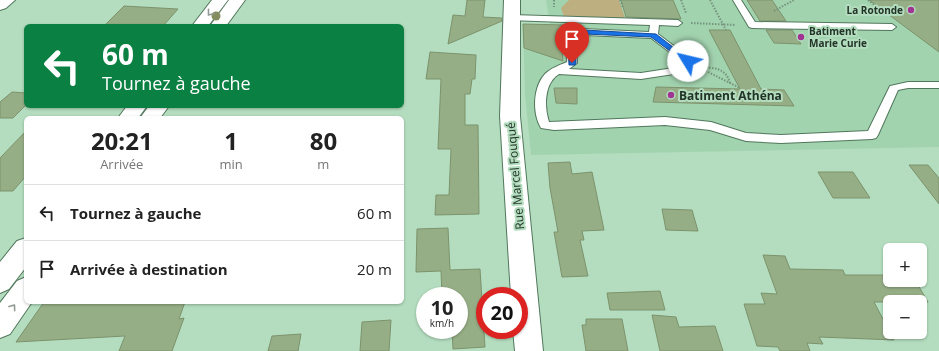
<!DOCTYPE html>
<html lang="fr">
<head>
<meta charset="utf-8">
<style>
  :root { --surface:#fff; --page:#f2f2f2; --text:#222; --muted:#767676; --line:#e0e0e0 }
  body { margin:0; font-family:"Open Sans",sans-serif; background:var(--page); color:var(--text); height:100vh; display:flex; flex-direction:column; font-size:15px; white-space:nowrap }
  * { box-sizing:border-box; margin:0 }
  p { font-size:13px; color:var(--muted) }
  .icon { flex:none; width:22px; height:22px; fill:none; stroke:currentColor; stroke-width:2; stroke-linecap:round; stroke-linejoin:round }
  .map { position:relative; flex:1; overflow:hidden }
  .sheet { position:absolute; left:24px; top:116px; width:380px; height:188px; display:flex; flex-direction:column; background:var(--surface); border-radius:6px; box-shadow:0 1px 3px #0004 }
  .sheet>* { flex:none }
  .banner { position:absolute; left:24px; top:24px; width:380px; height:84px; border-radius:6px; box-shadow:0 1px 3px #0004; background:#0b8043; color:#fff; overflow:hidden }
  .buttons { position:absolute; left:883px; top:243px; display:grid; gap:8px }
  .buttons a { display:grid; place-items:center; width:44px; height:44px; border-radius:6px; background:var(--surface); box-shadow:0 1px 3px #0004; font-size:20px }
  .speed { position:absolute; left:416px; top:287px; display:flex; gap:8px; font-size:20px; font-weight:700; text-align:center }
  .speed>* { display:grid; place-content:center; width:52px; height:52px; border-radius:50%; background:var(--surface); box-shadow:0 1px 3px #0004; line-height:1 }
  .speed small { font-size:10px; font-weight:400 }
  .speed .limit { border:6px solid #d22; background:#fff; color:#111 }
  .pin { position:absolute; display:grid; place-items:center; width:34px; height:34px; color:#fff; margin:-41px -17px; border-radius:50% 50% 50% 0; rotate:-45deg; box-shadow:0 0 4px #0007 }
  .pin .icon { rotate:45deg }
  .me { position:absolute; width:44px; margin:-22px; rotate:306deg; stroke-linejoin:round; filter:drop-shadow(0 0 3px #0008) }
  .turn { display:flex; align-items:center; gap:14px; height:84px; padding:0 12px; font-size:18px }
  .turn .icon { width:52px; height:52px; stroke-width:2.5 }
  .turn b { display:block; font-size:28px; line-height:34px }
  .eta { display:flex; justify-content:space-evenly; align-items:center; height:68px; text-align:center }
  .eta b { font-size:24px; font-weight:700; line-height:28px }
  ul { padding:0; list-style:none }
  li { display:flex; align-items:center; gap:12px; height:56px; padding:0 12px; border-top:1px solid var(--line) }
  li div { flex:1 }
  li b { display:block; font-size:15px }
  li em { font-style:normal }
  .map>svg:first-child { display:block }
  .built { fill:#a2d3af }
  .green { fill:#bdaf80 }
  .building { fill:#96ae86; stroke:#7c936d }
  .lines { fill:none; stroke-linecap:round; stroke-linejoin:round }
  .lane-casing { stroke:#51775c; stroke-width:2 }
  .street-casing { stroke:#51775c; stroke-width:2 }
  .secondary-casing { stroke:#51775c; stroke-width:2 }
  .path { stroke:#74947d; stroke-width:2; stroke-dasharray:1.5 1.5; stroke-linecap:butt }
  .lane { fill:#fff; fill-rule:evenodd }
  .street { fill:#fff; fill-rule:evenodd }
  .secondary { fill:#fff; fill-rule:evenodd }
  .tree { fill:#838d60 }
  .oneway { stroke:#909993 }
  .route { fill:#1a73e8; stroke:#114b97 }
  .poi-dot { fill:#a13493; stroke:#b3ddbe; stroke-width:1.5 }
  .labels { text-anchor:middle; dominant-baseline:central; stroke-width:4; stroke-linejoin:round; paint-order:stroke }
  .far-poi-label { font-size:10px; font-weight:bold; fill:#223327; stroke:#b3ddbe; text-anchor:end }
  .poi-label { font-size:12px; font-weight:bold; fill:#223327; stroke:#b3ddbe; text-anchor:start }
  .street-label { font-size:12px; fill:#223327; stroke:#b3ddbe }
</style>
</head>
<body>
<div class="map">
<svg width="939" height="351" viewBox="0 0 939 351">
  <rect width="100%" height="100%" fill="#b3ddbe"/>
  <path class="built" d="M546,0H939V147L531,155L525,94L523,24H550Z"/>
  <path class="green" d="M569,0H619L625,18L564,17L561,8Z"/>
  <g class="building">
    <path d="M467,0H485L483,17L502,18V21L448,44L453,15L465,16Z"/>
    <path d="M621,0H673L681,19L626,17Z"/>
    <path d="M747,0H772L786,21H760Z"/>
    <path d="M869,0H939V52Z"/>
    <path d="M124,6L178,9L163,26H104Z"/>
    <path d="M523,24L566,25L568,35L561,40L563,61L524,48Z"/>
    <path d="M709,30H730L761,89L784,90L794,106L653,102L656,87L740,89Z"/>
    <path d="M766,30H792L801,44L774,43Z"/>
    <path d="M430,52L476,55L475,79H472L470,94H465V125H478L479,214L435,215L436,195H449L451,149H438L441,79H426Z"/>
    <path d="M554,88H577V104L556,103Z"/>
    <path d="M12,92L26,93V105L13,118H0V102Z"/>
    <path d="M26,131V176L13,191H0V158Z"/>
    <path d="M570,162L572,174L592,172L604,230L582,231L584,240H580L588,276L562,277L554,232H558L550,188L548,163Z"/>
    <path d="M909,165H928L939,178V204Z"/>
    <path d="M818,172H853L870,198H833Z"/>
    <path d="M662,209L692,210L698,231L666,230Z"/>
    <path d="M448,228L450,270L480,269L485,347L453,349L452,330H459V296H442L441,271L416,272L417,229Z"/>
    <path d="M763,255L785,256L790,269L843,270L845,275H890V280H915L928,302H874L894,340L819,337L823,344L807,343L810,351H780L778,347L757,346L744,304H765L761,293L777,294Z"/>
    <path d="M660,291L665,310H610L607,293Z"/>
    <path d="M44,302H185L179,319L184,318L172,351H119L125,336L16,342Z"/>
    <path d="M652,315L676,317L679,327L715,326L723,351H660Z"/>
    <path d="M586,319H622L628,351H586L582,325H586Z"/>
    <path d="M391,320L389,351H360L362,322Z"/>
    <path d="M301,334L298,351H268L272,336Z"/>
  </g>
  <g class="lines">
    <g class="lane-casing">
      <g id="lane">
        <path d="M733,0H741L755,22L892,24L896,27L892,30L752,28L749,27Z"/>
        <path d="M511,15L678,20L682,23L678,26L659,25L658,34L691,59L693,61L687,72L641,79L559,74C544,83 544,107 549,122L665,117L711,122L746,133L781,135L868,131L890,86L908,82H939V88H908L898,90L878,135L876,138L872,139L781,143L746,141L710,130L665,125L554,130L541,128C532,113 533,87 545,74C551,68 560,65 567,62L566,39L568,37L583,29L649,32L650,25L508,20L507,18L508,16ZM585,35L651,38L683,62L680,67L641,73L569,69L577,63L576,40Z"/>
      </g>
    </g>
    <g class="street-casing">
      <g id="street">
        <path d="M0,0H15L6,8L0,10Z"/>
        <path d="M504,0H520V116L543,351H515L513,330H519V296H511L500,116Z"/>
      </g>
    </g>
    <g class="secondary-casing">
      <g id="secondary">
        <path d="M212,0H228L208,26H192Z"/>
        <path d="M229,0H245L226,26H210Z"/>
        <path d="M127,106H147L138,118H118Z"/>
        <path d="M149,106H169L160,118H140Z"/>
        <path d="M26,238V267L9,289L0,293V262L17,241Z"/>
        <path d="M26,277V302H32L10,334L0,338V303L17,281Z"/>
      </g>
    </g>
    <g class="path">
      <path d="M554,0V7"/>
      <path d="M620,0L623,8"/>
      <path d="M681,0L686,13"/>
      <path d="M710,0L726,30"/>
      <path d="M868,0L885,13"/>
      <path d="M774,11L794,0"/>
      <path d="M691,23L736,25"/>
      <path d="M700,68L740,88"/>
      <path d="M700,68C714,67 726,68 730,83"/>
    </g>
    <use href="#lane" class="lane"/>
    <use href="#street" class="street"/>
    <use href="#secondary" class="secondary"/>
  </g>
  <circle class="tree" cx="216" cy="16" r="4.5"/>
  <defs><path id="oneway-chevron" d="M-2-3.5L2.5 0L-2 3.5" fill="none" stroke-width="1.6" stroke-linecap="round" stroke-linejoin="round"/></defs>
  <g class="oneway">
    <use href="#oneway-chevron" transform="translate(210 13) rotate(128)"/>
    <use href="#oneway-chevron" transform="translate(13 307) rotate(-54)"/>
  </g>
  <path class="route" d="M584,30L656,34L691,61L688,63L685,62L651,37L585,34L575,40L576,63L575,65H569L568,39Z"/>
  <g class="poi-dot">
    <circle cx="911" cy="10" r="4"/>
    <circle cx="801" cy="37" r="4"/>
    <circle cx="671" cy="95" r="4"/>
  </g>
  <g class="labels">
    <g class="far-poi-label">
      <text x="903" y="10">La Rotonde</text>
      <text x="809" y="31" text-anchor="start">Batiment<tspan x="809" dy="12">Marie Curie</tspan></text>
    </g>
    <g class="poi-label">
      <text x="679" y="95">Batiment Athéna</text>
    </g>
    <g class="street-label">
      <text transform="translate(515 176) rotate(-95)">Rue Marcel Fouqué</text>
    </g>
  </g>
</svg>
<div class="buttons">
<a>+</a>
<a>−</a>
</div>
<div class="speed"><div>10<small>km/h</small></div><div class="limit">20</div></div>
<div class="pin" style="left:572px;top:63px;background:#d93025"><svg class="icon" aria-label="arrive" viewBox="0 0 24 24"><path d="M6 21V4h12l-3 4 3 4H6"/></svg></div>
<svg class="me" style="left:688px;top:61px" viewBox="-20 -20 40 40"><circle r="19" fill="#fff"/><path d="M0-13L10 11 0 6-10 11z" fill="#1a73e8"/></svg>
<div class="banner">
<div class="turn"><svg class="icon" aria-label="left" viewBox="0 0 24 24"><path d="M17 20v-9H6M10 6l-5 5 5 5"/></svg><div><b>60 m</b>Tournez à gauche</div></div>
</div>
<section class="sheet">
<div class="eta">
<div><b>20:21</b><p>Arrivée</p></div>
<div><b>1</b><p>min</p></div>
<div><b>80</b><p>m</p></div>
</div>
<ul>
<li><svg class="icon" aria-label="left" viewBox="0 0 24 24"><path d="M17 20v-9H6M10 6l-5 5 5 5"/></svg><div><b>Tournez à gauche</b></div><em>60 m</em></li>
<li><svg class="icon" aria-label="arrive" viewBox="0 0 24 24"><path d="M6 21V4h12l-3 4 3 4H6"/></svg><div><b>Arrivée à destination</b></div><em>20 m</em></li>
</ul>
</section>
</div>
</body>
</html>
